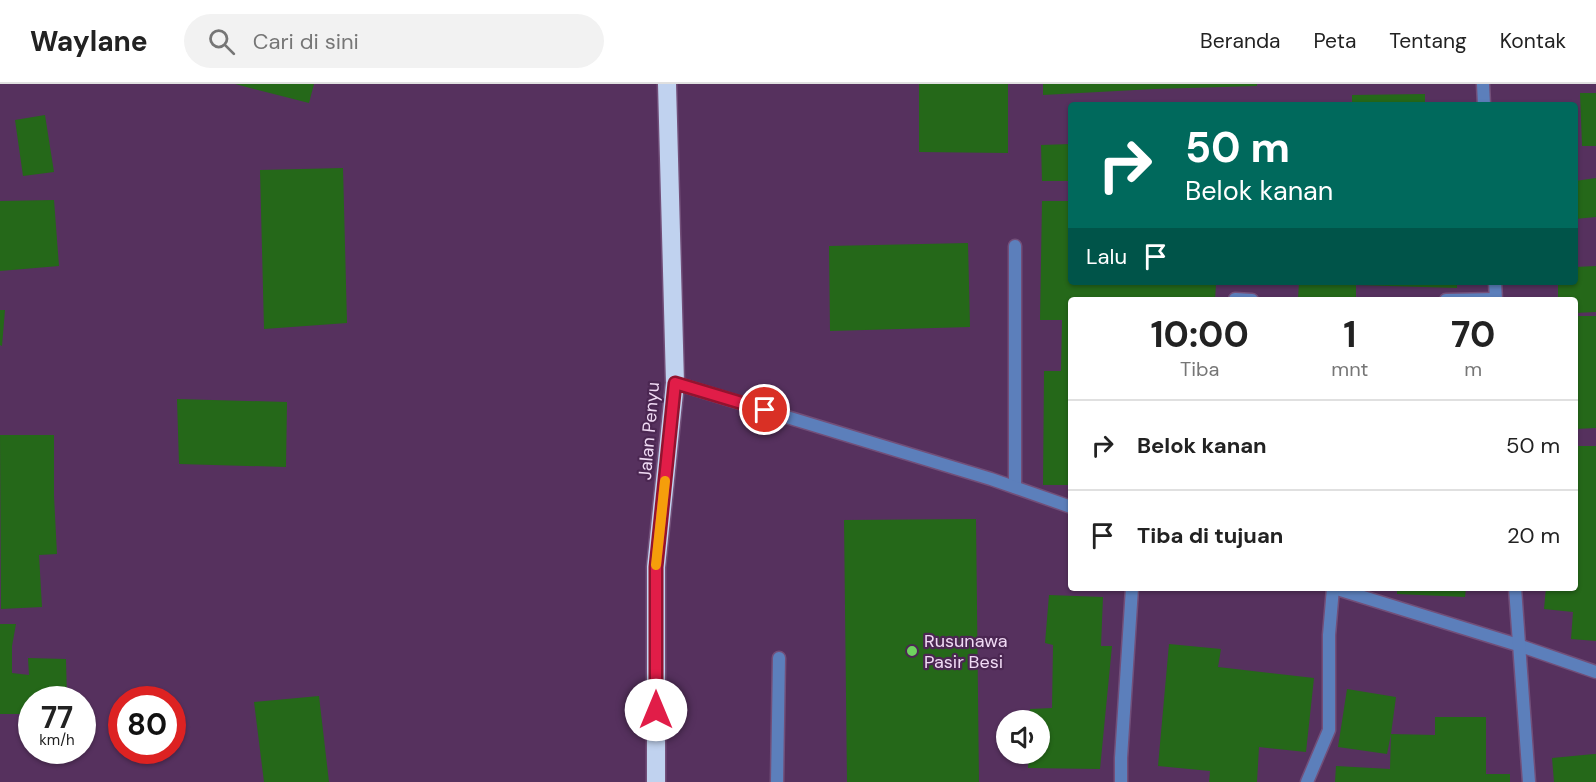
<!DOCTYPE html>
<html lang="id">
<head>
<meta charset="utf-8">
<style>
  :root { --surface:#fff; --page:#f2f2f2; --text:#222; --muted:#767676; --line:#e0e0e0 }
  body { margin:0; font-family:"DM Sans",sans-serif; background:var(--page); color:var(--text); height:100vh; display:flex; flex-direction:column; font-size:22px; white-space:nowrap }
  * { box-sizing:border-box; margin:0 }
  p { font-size:20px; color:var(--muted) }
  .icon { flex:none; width:33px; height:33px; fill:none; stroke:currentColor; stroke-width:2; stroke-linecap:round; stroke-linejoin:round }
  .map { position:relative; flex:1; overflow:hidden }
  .drawer { position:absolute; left:1068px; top:213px; width:510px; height:294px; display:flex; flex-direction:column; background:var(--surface); border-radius:6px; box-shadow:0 2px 4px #0004 }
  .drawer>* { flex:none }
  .top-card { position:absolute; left:1068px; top:18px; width:510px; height:183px; border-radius:6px; box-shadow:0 2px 4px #0004; background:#00695c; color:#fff; overflow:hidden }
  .controls { position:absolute; left:996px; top:626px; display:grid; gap:12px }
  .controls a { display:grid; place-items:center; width:54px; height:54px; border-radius:50%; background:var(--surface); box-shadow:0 2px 4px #0004; font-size:30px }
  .speed { position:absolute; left:18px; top:602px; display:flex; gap:12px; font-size:30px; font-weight:700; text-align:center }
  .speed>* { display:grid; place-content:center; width:78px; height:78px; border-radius:50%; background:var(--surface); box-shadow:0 2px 4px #0004; line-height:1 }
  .speed small { font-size:15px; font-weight:400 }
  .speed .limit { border:9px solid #d22; background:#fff; color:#111 }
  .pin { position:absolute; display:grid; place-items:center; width:51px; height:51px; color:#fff; margin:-26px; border:3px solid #fff; border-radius:50%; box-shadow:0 2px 6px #0007 }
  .me { position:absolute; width:66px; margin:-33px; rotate:0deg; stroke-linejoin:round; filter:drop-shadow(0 0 4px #0008) }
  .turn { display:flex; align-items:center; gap:21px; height:126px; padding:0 18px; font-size:27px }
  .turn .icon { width:78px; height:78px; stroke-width:2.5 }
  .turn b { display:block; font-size:42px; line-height:51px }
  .then { display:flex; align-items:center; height:57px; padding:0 18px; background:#0003; gap:12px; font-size:22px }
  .eta { display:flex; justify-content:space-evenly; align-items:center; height:102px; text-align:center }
  .eta b { font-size:36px; font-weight:700; line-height:42px }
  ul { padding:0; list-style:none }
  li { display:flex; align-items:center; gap:18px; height:90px; padding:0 18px; border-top:2px solid var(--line) }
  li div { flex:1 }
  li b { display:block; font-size:22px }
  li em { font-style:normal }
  header { display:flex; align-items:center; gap:36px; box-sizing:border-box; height:84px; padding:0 30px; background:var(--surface); border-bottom:2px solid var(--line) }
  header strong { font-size:28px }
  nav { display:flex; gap:33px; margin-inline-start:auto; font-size:21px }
  .search { width:420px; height:54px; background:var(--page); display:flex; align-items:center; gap:15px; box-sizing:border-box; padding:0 21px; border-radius:33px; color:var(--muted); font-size:22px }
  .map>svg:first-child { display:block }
  .building { fill:#256819 }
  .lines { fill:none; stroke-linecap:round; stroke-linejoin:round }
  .lane-casing { stroke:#724f79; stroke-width:15 }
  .street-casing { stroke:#724f79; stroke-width:15 }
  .highway-casing { stroke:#724f79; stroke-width:21 }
  .lane { stroke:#5c7fbb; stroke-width:12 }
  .street { stroke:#5c7fbb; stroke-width:12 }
  .highway { stroke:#c0d2ef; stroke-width:18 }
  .route-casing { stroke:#92132f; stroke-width:15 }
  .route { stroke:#e11d48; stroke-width:10 }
  .slow { stroke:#f59e0b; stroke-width:10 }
  .poi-dot { fill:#6fd35f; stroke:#4b2752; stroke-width:2 }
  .labels { text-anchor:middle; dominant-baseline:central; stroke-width:4.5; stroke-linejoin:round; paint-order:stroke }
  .street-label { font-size:18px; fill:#f0daf4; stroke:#4b2752 }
  .poi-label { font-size:18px; fill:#f0daf4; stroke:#4b2752; text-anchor:start }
</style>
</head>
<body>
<header>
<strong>Waylane</strong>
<div class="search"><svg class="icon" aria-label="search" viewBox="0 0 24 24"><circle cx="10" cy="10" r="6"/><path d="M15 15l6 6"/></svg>Cari di sini</div>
<nav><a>Beranda</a><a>Peta</a><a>Tentang</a><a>Kontak</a></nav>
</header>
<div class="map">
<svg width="1596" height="698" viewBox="0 0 1596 698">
  <rect width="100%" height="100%" fill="#56315e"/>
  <g class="building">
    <path d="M235,0H314L309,19Z"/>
    <path d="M919,0H1008V69L919,68Z"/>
    <path d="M1043,0H1257V2L1154,5L1043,11Z"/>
    <path d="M1580,9H1596V62H1582Z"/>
    <path d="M1425,10V21H1352V11Z"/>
    <path d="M45,31L54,88L23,92L15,36Z"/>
    <path d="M1071,60V97H1042L1041,61Z"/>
    <path d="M343,84L347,239L264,245L260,86Z"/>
    <path d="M1596,94V133L1575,135V97Z"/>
    <path d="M54,116L59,182L0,187V117Z"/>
    <path d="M1042,117H1071V198H1229V200H1216L1215,216H1071V401H1043L1044,287H1061L1062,236H1040Z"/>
    <path d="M968,159L970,243L830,247L829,162Z"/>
    <path d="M1596,182V228L1575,229V216H1558V198H1575V183Z"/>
    <path d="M1299,198H1457V204L1356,201V216L1298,215Z"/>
    <path d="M0,226H5L2,262L0,261Z"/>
    <path d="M1575,232H1596V344L1575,345Z"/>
    <path d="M177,315L287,318L286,383L179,380Z"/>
    <path d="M0,351H54V412L57,470L39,471L42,523L1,525Z"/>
    <path d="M1575,362H1596V557L1571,555L1573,528L1544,525L1546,504H1575Z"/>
    <path d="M976,435L979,698H847L844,436Z"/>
    <path d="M1397,504H1466L1465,513L1397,510Z"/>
    <path d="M1049,511L1103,513L1101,562H1112L1100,685L1028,684L1029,669H1040V636H1030V625L1052,624L1053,561L1045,559Z"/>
    <path d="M0,540H16L12,562V589L29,591L28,574L66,575L67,615H32V630H0Z"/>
    <path d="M1169,560L1221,565L1218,583L1314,594L1306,668L1259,663L1257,698H1209L1210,687L1158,682Z"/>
    <path d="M1347,605L1396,613L1391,650L1435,651V633H1486V690H1510V698H1335L1336,682L1390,685L1391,650L1387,670L1338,663Z"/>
    <path d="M319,612L329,698H264L254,618Z"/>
    <path d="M1594,670H1596V698H1554L1552,674Z"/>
  </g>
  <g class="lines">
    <g class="lane-casing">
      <path id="lane" d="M777,698L779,574"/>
    </g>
    <g class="street-casing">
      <g id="street">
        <path d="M1483,0L1484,21"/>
        <path d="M1015,162V403"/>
        <path d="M1495,198L1496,216"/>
        <path d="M1235,215L1252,216"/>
        <path d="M1446,216L1496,215"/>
        <path d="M675,299L991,395L1071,423"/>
        <path d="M1334,504L1518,561L1596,588"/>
        <path d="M1515,504L1529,698"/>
        <path d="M1121,698V674L1132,504"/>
        <path d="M1307,698L1329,646V551L1333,504"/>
      </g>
    </g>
    <g class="highway-casing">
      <path id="highway" d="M656,698V483L675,299L667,0"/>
    </g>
    <use href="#lane" class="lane"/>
    <use href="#street" class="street"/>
    <use href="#highway" class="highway"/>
  </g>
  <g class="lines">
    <g class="route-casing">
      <path id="route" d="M656,626V483L675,299L765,326"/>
    </g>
    <use href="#route" class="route"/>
    <path class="slow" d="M656,481L665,397"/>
  </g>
  <circle class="poi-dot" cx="912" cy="567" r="6"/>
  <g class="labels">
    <g class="street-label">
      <text transform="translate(649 347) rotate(-85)">Jalan Penyu</text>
    </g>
    <g class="poi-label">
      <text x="924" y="557">Rusunawa<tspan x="924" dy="21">Pasir Besi</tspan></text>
    </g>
  </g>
</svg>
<div class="controls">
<a><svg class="icon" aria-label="sound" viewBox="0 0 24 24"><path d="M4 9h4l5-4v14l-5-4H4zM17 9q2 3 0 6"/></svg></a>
</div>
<div class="speed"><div>77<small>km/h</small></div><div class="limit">80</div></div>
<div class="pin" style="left:765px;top:326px;background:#d93025"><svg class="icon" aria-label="arrive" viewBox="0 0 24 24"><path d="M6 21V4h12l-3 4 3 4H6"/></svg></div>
<svg class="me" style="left:656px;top:626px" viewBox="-20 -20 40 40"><circle r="19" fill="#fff"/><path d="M0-13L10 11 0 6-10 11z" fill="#e11d48"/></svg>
<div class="top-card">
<div class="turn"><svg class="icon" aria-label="right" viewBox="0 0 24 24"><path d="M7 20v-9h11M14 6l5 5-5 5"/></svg><div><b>50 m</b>Belok kanan</div></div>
<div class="then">Lalu<svg class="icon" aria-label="arrive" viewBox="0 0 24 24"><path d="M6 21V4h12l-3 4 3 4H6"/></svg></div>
</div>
<section class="drawer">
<div class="eta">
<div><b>10:00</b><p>Tiba</p></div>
<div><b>1</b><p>mnt</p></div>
<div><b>70</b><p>m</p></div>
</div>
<ul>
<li><svg class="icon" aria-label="right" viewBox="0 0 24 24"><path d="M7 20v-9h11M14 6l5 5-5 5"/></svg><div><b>Belok kanan</b></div><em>50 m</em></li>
<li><svg class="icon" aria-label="arrive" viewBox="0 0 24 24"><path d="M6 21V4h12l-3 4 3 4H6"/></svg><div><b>Tiba di tujuan</b></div><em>20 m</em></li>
</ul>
</section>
</div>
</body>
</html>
